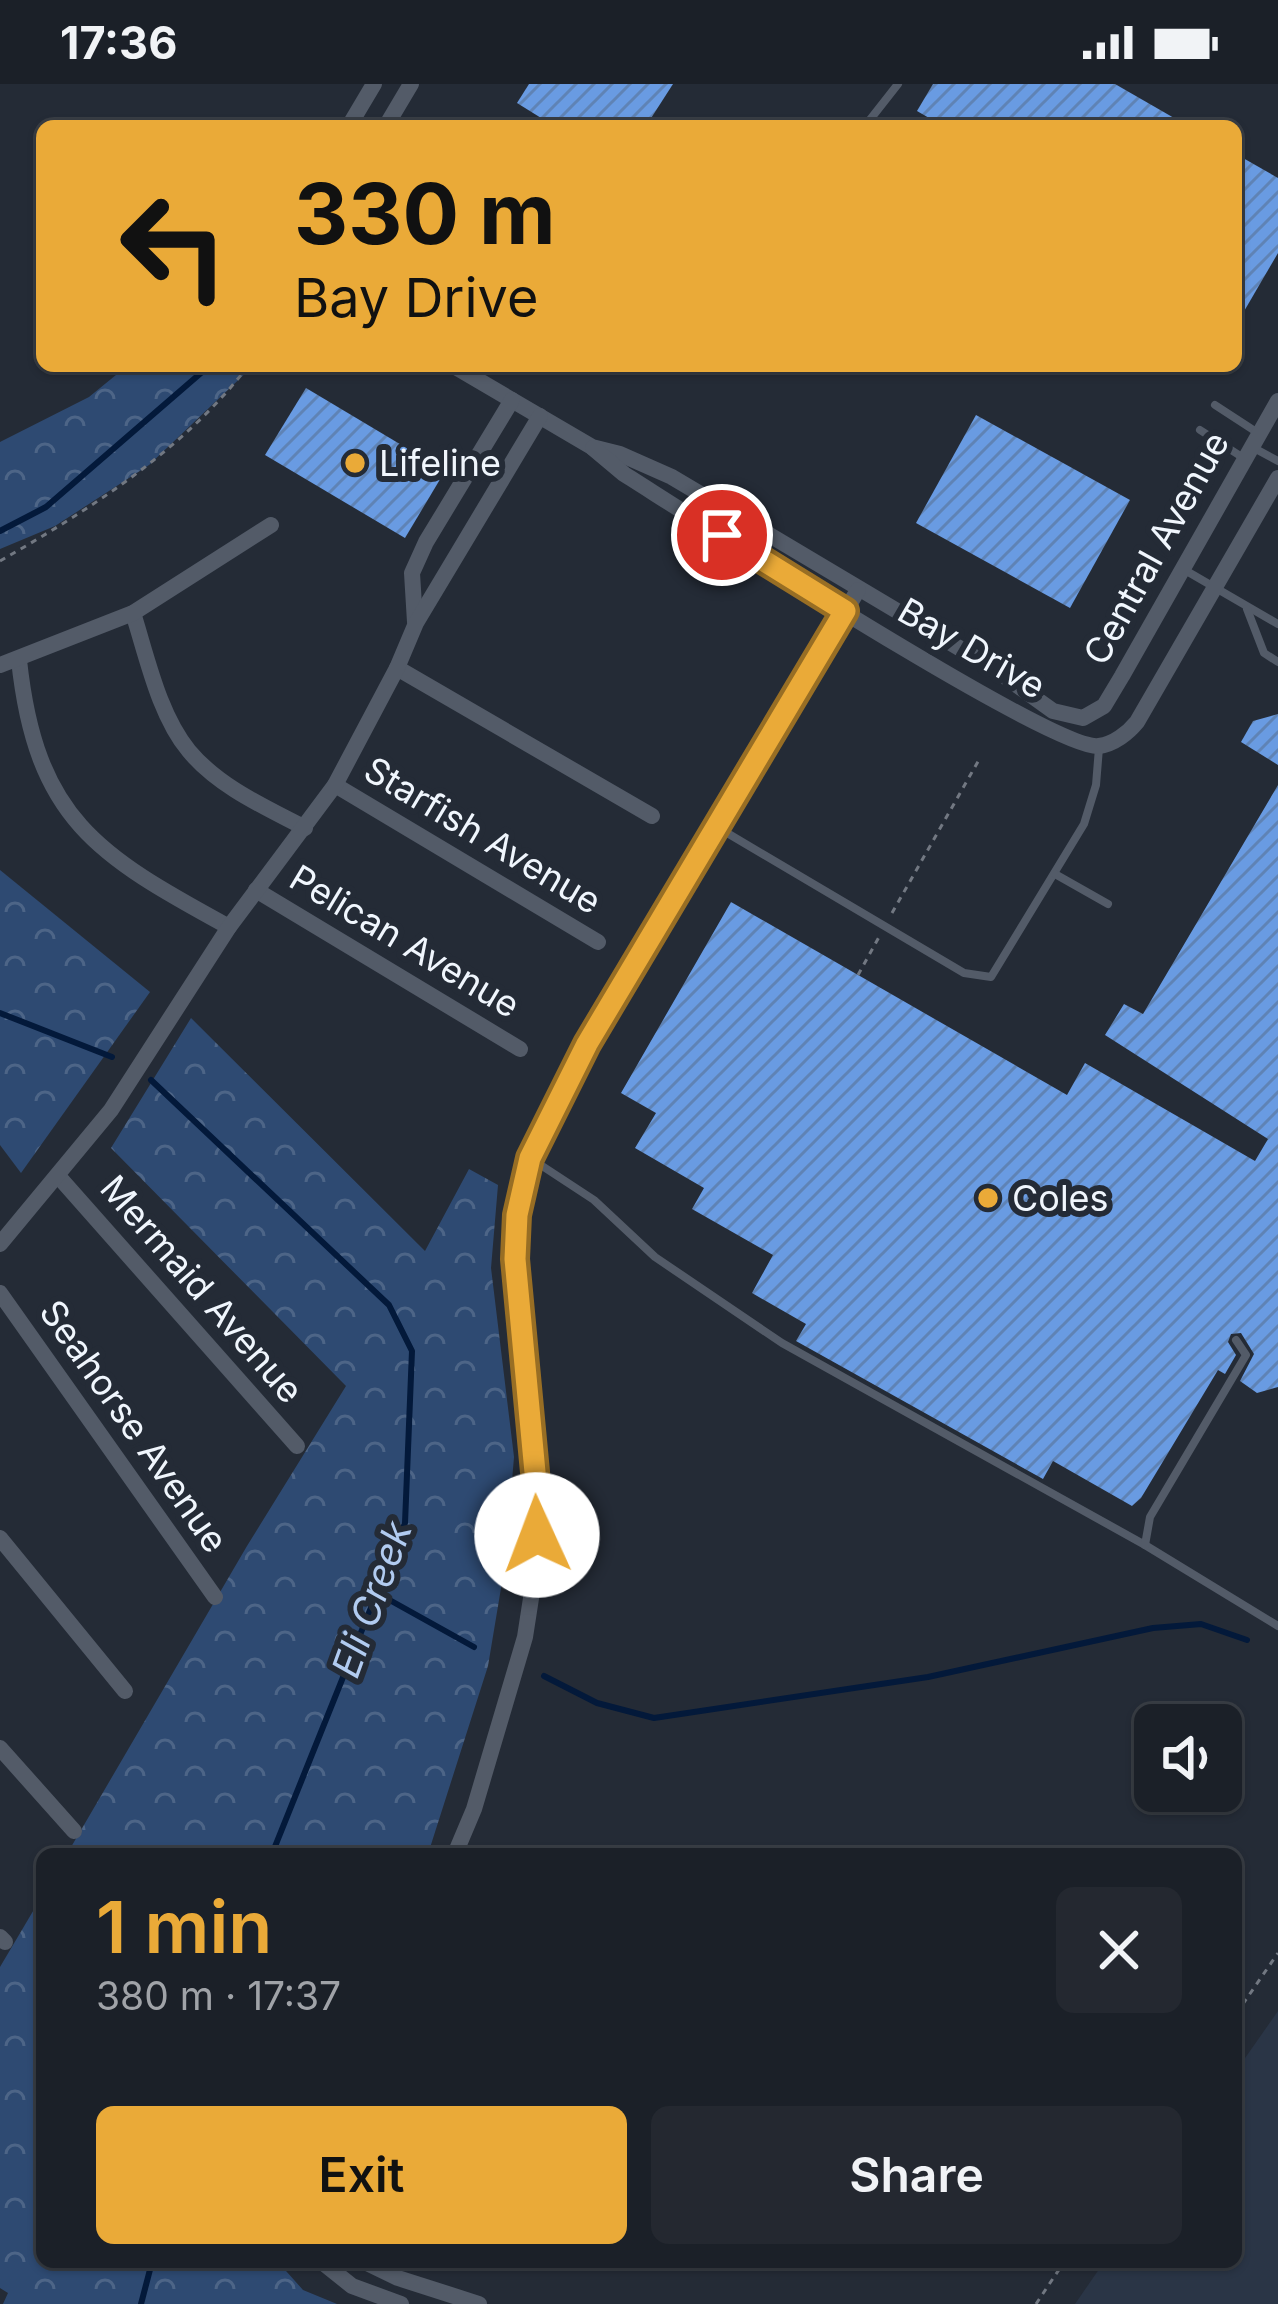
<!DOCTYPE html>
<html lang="en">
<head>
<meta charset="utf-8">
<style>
  :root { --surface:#1b2028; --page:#242830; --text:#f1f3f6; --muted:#a0a3a8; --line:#393e45; --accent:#eaaa38 }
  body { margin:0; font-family:Inter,sans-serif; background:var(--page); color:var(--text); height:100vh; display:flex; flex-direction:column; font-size:45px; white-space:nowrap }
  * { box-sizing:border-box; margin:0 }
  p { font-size:39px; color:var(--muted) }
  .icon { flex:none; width:66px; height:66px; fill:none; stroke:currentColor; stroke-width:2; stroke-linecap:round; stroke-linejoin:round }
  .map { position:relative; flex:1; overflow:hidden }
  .drawer { position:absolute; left:36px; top:1764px; width:1206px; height:420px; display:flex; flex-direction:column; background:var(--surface); border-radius:18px; box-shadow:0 3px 9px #0004,0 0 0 3px var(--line) }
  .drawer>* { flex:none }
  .hud { position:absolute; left:36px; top:36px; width:1206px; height:252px; border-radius:18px; box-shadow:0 3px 9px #0004,0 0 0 3px var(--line); background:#eaaa38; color:#111; overflow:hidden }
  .tools { position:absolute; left:1134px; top:1620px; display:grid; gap:24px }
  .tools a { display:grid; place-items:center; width:108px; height:108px; border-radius:18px; background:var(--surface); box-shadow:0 3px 9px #0004,0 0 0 3px var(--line); font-size:60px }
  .pin { position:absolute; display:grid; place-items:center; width:102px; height:102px; color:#fff; margin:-51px; border:6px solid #fff; border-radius:50%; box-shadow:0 3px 12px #0007 }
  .me { position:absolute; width:132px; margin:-66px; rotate:358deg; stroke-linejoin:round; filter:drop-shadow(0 0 9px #0008) }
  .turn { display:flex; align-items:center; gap:42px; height:252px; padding:0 60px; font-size:54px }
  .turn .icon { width:156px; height:156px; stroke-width:2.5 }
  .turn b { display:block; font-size:84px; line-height:102px }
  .round { display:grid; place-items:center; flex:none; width:126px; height:126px; border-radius:18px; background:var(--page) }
  .overview { display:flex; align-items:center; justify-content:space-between; height:204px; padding:0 60px }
  h1 { font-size:72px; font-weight:600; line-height:90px; color:var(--accent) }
  .primary-button { display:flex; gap:24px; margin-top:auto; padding:24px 60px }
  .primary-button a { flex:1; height:138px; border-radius:18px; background:var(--accent); color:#111; font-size:48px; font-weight:600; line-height:138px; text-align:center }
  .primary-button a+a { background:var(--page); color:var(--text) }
  .status { display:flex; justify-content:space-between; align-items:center; height:84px; padding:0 60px; background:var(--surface); direction:ltr }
  .status svg { height:33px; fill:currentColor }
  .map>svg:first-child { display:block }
  .built { fill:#2a3546 }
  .forest { fill:url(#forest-crowns) }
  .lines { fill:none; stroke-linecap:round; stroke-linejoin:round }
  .stream { stroke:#03193a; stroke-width:6 }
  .building { fill:url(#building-hatch) }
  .path { stroke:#727882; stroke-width:3; stroke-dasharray:6 6; stroke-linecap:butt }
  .lane { stroke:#535b68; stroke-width:8 }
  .street { stroke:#535b68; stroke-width:16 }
  .route-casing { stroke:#986e24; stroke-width:30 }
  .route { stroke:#eaaa38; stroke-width:21 }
  .poi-dot { fill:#eaaa38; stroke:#242b36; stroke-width:4.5 }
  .labels { text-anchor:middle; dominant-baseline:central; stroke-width:12; stroke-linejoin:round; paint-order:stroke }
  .poi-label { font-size:36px; fill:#f0f6fd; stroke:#242b36; text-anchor:start }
  .street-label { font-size:36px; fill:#f0f6fd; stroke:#242b36 }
  .water-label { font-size:39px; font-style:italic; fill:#b1cbf0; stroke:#242b36 }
</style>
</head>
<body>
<div class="status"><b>17:36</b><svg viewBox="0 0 49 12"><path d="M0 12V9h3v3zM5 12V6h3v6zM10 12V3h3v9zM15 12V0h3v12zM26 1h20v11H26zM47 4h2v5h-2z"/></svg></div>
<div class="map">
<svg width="1278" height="2220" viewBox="0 0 1278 2220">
  <defs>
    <pattern id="forest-crowns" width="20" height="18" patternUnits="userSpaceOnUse" patternTransform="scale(3)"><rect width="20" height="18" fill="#2e4a72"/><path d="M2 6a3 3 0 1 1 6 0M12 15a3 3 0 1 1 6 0" fill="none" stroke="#4d6587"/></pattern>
    <pattern id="building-hatch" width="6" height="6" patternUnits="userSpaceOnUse" patternTransform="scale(3)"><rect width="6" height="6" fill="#699be2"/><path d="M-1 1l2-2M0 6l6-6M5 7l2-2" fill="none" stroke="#5f83b5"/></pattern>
  </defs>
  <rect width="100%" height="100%" fill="#242b36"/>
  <path class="built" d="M1278,1927V2220H1075L1104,2178H1236V1987Z"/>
  <g class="forest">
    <path d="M127,282H253L149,381L55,442L0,465V358L89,313Z"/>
    <path d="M0,786L150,908L21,1089L0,1061Z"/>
    <path d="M191,934L425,1167L469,1085L498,1101L491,1184L514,1373L505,1480L488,1582L428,1770H67L247,1462L346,1302L111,1064Z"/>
    <path d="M42,1812V2178H278L303,2206L337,2220H3L8,2209L0,2204V1883Z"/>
  </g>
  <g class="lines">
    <g class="stream">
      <path d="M0,447L46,423L209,282"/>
      <path d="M0,929L112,973"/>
      <path d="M151,996L389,1221L412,1267L405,1439L272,1770"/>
      <path d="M377,1509L474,1563"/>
      <path d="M544,1592L597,1619L654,1634L928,1593L1153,1544L1201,1540L1247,1556"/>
      <path d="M141,2220L152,2178"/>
    </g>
  </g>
  <g class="building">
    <path d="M529,0H673L646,42H554L517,19Z"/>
    <path d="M933,0H1115L1188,42H943L917,27Z"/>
    <path d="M1236,70L1278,94V169L1236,241Z"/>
    <path d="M306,304L445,387L405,454L265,371Z"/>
    <path d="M976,331L1130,416L1070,524L916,439Z"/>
    <path d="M1278,630V681L1241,658L1253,637Z"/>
    <path d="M1278,701V1303L1257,1309L1240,1297L1254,1270L1241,1249L1231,1250L1228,1258L1236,1271L1225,1290L1218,1286L1141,1414L1132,1422L1053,1377L1043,1395L796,1257L806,1240L752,1209L773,1171L692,1125L704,1104L635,1064L656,1029L621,1009L731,818L1067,1011L1085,979L1255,1077L1268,1055L1105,951L1124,920L1143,930Z"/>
  </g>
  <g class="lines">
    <g class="path">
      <path d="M0,477C89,426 185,365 248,282"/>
      <path d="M892,829L980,674"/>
      <path d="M858,891L879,853"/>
      <path d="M1236,1930L1278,1869"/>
      <path d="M1036,2220L1064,2178"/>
    </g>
    <g class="lane">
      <path d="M865,42L898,0"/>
      <path d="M1215,321L1258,349"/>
      <path d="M1200,346L1242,373"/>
      <path d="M1252,363L1278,377"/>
      <path d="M1183,485L1278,540"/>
      <path d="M1247,525L1264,569L1278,578"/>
      <path d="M717,743L964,889L991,893L1084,740L1096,701L1099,664"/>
      <path d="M1055,790L1108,820"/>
      <path d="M530,1074L594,1116L655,1173L782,1259L1145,1461L1278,1542"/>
      <path d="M1145,1461L1150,1433L1246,1271L1236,1256"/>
    </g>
    <g class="street">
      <path d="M349,42L374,0"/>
      <path d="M386,42L411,0"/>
      <path d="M454,282L592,363L620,370L672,393L993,584L1053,627L1083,634L1104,622L1122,592L1278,317"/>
      <path d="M593,364L624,390C686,429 1055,668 1099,662C1114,660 1128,649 1137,638L1278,394"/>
      <path d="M133,529C147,573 159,631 189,667C219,703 265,723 305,744"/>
      <path d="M415,538L412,489L426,458L512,316"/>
      <path d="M19,576C36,735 97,771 229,843"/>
      <path d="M0,581L133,529L271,441"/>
      <path d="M397,584L652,732"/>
      <path d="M335,701L598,858"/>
      <path d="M256,806L520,965"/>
      <path d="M59,1093L297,1362"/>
      <path d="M0,1160L111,1026L229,843L335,701L397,584L416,539L540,332"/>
      <path d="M0,1209L215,1513"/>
      <path d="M0,1454L125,1607"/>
      <path d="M0,1664L74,1747"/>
      <path d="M455,1770L474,1725L525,1553L536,1482L538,1420L515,1175L517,1131L530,1074L587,960L858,506"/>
      <path d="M0,1853L5,1858"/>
      <path d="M322,2178L352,2202L401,2220"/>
      <path d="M365,2178L398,2194L479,2220"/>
    </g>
  </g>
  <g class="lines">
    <g class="route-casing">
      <path id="route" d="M537,1451L538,1420L515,1175L517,1131L530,1074L587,960L845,527L722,451"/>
    </g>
    <use href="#route" class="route"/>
  </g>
  <g class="poi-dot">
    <circle cx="355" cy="379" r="12"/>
    <circle cx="988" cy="1114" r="12"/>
  </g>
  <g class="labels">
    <g class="poi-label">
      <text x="379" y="379">Lifeline</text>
      <text x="1012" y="1114">Coles</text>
    </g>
    <g class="street-label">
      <text transform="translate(1156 464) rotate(-61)">Central Avenue</text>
      <text transform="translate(972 564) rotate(30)">Bay Drive</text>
      <text transform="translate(483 751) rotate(31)">Starfish Avenue</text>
      <text transform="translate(405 857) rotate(31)">Pelican Avenue</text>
      <text transform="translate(202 1205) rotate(49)">Mermaid Avenue</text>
      <text transform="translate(134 1342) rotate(55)">Seahorse Avenue</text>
    </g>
    <g class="water-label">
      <text transform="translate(371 1515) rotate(-70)">Eli Creek</text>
    </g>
  </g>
</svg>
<div class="tools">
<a><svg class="icon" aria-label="sound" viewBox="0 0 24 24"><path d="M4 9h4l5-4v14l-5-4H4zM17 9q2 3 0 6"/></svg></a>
</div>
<div class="pin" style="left:722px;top:451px;background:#d93025"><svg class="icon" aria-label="arrive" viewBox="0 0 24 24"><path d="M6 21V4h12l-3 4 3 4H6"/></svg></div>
<svg class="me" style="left:537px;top:1451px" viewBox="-20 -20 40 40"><circle r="19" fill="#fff"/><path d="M0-13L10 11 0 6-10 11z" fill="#eaaa38"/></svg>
<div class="hud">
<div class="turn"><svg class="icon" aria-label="left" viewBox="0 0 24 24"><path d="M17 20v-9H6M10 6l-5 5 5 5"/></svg><div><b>330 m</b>Bay Drive</div></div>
</div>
<section class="drawer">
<div class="overview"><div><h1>1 min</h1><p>380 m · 17:37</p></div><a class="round"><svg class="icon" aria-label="close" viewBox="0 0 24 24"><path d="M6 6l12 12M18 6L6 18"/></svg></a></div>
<div class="primary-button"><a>Exit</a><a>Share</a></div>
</section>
</div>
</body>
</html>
